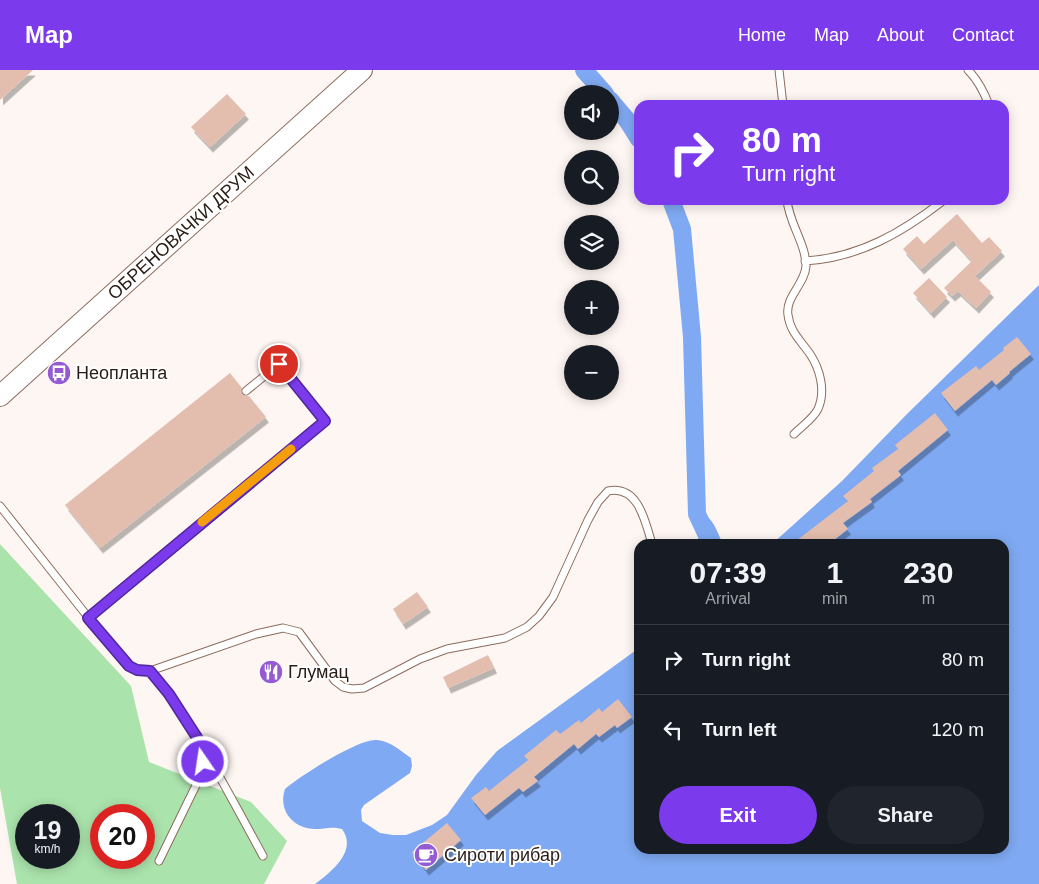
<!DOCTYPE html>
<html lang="en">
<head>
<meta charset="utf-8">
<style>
  :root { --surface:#171b24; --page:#20242c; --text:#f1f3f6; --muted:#9ea1a6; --line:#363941; --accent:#7c3aed }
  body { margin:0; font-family:Arial,sans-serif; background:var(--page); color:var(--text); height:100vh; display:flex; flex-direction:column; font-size:19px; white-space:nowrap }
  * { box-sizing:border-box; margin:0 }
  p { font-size:16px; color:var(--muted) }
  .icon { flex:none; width:28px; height:28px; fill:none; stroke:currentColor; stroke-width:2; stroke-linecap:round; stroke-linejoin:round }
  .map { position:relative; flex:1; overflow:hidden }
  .details { position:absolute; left:634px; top:469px; width:375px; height:315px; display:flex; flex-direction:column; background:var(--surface); border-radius:15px; box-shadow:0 2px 12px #0003 }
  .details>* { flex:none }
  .hud { position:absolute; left:634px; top:30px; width:375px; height:105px; border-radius:15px; box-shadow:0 2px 12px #0003; background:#7c3aed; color:#fff; overflow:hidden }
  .controls { position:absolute; left:564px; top:15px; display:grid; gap:10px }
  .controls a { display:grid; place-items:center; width:55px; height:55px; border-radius:50%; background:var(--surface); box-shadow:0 2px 12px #0003; font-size:25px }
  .speed { position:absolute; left:15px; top:734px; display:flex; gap:10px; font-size:25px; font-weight:700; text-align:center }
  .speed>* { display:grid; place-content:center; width:65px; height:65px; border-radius:50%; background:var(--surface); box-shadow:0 2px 12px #0003; line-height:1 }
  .speed small { font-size:12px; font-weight:400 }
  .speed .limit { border:8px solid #d22; background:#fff; color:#111 }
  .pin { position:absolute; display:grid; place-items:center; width:42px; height:42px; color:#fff; margin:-21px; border:2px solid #fff; border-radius:50%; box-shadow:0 1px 5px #0007 }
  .me { position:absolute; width:55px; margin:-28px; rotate:347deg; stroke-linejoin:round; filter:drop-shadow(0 0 4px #0008) }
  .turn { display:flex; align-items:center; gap:18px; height:105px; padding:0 25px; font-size:22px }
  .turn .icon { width:65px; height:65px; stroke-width:2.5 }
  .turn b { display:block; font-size:35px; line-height:42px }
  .eta { display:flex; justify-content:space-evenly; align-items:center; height:85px; text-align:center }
  .eta b { font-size:30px; font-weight:800; line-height:35px }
  .button { display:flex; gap:10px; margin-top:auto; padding:10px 25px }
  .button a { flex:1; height:58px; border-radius:30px; background:var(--accent); color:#fff; font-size:20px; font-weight:800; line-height:58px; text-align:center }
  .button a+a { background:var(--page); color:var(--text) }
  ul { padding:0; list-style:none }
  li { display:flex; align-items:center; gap:15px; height:70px; padding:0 25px; border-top:1px solid var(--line) }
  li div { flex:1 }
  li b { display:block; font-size:19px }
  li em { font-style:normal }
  header { display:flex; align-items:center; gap:30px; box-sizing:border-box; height:70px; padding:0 25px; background:var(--accent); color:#fff }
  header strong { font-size:24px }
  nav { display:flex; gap:28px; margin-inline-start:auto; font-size:18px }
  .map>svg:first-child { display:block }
  .green { fill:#aae3ac; fill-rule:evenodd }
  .water { fill:#7fa9f2 }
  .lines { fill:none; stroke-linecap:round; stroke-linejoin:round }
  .canal { stroke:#7fa9f2; stroke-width:18 }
  .building { fill:#e3bdae; filter:url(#shadow) }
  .lane-casing { stroke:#8d6b5d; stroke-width:9 }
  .secondary-casing { stroke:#8d6b5d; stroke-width:22 }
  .lane { stroke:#fff; stroke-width:7 }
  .secondary { stroke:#fff; stroke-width:20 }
  .route-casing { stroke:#51269a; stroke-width:12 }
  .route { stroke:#7c3aed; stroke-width:9 }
  .slow { stroke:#f59e0b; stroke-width:9 }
  .labels { text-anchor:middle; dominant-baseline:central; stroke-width:4; stroke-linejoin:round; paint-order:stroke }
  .street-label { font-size:18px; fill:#2a1c16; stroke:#fff }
  .poi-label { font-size:18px; fill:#2a1c16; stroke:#fff; text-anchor:start }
</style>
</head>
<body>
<header>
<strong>Map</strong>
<nav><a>Home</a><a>Map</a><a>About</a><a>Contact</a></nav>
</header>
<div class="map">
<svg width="1039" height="814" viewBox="0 0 1039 814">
  <defs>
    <filter id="shadow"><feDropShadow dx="3" dy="5.5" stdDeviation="0" flood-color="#0004"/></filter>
  </defs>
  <rect width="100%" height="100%" fill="#fef6f2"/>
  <path class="green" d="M0,474L131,616L149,692L251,732L287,771L264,814H17L0,718ZM26,745H69V788H26ZM101,745H144V788H101Z"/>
  <g class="water">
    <path d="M1039,215V814H315C331,802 358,781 342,759C331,756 325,759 315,759C292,758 278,740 285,719C300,706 359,668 377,670C390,671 401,681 411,688L412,696L410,703L364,735L361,740L362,751L380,763L393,765H406L432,755L447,745L476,705L497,681L639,578V779H1004V474H772L842,411L907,344Z"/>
    <path d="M702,443C714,449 717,462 723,474H699L696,451L697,444Z"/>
  </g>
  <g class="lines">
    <g class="canal">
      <path d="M584,0L605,24"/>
      <path d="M610,30L627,50L639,69"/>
      <path d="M671,130L682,159L692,267L697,444L711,474"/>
    </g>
  </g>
  <g class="building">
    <path d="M0,0H33L0,30Z"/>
    <path d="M227,24L246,44L210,77L191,57Z"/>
    <path d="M957,144L982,173L989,167L1002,181L975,206L991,222L976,238L958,221L952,226L944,218L972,191L953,170L921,199L903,179L917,166L924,174Z"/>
    <path d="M929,208L947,227L931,243L913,223Z"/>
    <path d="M1017,267L1031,284L1009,302L1010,303L996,315L992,310L955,341L941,323L976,296L979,300L1004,280L1003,278Z"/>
    <path d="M230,303L242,318V324L245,326H249L266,347L100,478L65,435Z"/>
    <path d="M935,343L948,360L898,401L901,405L870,429L872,432L843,453L848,459L829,474H792L848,431L843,426L874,401L872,398L898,379L895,375Z"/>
    <path d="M417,522L428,537L403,554L393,539Z"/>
    <path d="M488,585L494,598L448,618L443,607Z"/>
    <path d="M618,629L632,647L617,658L615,655L599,667L596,664L578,679L574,674L534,707L538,711L523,722L519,718L485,745L471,728L486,717L489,721L528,690L524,686L556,660L560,664L579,650L581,653L599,638L602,642Z"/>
    <path d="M447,753L461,770L426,800L412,782Z"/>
  </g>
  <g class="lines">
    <g class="lane-casing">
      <g id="lane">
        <path d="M779,0L783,35"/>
        <path d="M968,0C978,10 984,22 989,35"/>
        <path d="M787,130C789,153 806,174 806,196C805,214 785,227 788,245C790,262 801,271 810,284C820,299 826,321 818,339C813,349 802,356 794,364"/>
        <path d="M805,191C859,188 903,162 944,130"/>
        <path d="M0,436L88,547L129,597L137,600L150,601L256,564L283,558L299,562L335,611L343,617L352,619L364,618L420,589L447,579L505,568L527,557L539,546L553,527L588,450L598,432L608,421C638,415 645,450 652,474"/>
        <path d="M88,547L325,351L279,294L246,321"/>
        <path d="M150,601C195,657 228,722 263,786"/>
        <path d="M159,791L201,705L205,680"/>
      </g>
    </g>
    <g class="secondary-casing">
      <path id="secondary" d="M0,326L362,0"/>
    </g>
    <use href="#lane" class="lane"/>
    <use href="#secondary" class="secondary"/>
  </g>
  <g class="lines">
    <g class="route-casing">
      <path id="route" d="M203,692L205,680L169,624L150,601L137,600L129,596L88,548L325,351L279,294"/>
    </g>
    <use href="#route" class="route"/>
    <path class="slow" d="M202,452L291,379"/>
  </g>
  <defs>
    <g id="bus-disc" transform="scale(1.25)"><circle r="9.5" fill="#955bd2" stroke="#fff"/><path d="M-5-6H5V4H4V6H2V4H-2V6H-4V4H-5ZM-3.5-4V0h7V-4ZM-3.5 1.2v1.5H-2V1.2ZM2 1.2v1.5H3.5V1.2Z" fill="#fff"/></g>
    <g id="restaurant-disc" transform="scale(1.25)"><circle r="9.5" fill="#955bd2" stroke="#fff"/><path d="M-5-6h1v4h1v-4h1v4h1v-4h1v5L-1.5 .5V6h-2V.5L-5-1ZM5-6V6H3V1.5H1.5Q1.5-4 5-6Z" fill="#fff"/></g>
    <g id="cafe-disc" transform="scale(1.25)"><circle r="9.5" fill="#955bd2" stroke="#fff"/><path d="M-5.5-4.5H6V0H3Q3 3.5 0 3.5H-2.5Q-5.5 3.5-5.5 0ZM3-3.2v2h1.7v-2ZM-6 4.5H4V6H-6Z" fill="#fff"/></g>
  </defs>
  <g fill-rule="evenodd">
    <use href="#bus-disc" x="59" y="303"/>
    <use href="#restaurant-disc" x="271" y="602"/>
    <use href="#cafe-disc" x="426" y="785"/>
  </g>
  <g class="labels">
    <g class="street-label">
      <text transform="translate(181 163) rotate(-42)">ОБРЕНОВАЧКИ ДРУМ</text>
    </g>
    <g class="poi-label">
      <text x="76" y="303">Неопланта</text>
      <text x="288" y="602">Глумац</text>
      <text x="444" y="785">Сироти рибар</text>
    </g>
  </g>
</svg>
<div class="controls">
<a><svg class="icon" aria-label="sound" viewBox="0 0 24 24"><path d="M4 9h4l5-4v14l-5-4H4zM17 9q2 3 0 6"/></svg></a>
<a><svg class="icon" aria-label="search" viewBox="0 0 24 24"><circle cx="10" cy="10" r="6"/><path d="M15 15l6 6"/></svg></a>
<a><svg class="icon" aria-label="layers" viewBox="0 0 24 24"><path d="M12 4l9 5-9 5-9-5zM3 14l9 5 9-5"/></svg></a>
<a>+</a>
<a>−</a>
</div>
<div class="speed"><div>19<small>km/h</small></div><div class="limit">20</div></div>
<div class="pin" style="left:279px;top:294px;background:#d93025"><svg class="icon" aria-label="arrive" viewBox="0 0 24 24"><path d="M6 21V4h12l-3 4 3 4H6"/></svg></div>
<svg class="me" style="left:203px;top:692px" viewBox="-20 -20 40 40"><circle r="17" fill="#7c3aed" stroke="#fff" stroke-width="3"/><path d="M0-11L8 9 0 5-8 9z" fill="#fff"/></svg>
<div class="hud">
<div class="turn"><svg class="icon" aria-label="right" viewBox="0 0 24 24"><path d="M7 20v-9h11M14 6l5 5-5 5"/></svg><div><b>80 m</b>Turn right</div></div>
</div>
<section class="details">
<div class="eta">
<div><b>07:39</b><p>Arrival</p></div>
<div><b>1</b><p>min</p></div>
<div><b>230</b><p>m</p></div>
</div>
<ul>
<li><svg class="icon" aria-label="right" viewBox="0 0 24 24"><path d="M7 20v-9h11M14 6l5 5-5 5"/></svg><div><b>Turn right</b></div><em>80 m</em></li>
<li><svg class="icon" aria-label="left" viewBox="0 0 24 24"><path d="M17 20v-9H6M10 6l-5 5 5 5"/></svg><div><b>Turn left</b></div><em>120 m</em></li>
</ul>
<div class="button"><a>Exit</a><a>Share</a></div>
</section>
</div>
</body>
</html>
